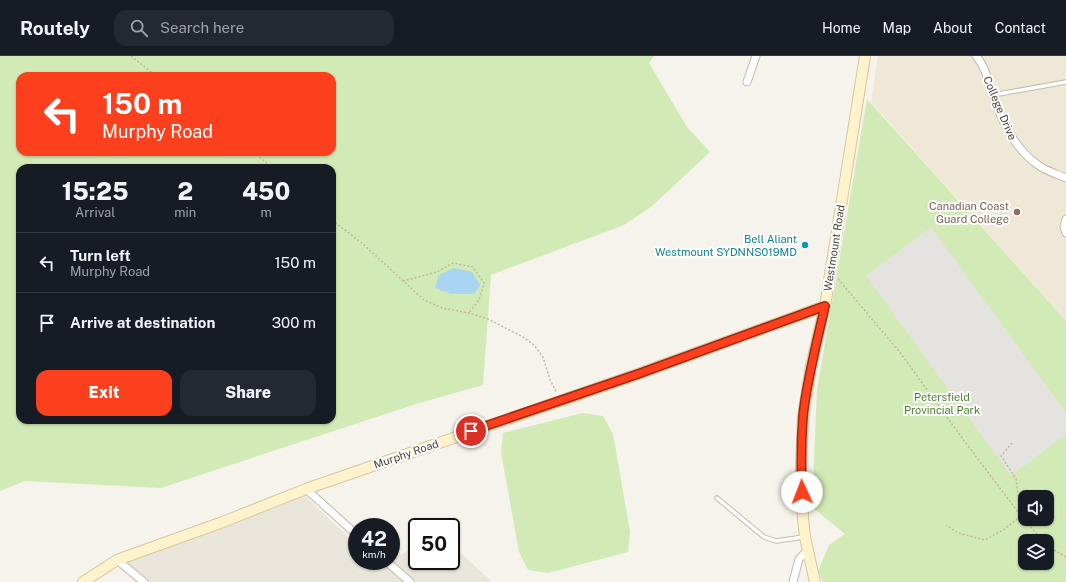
<!DOCTYPE html>
<html lang="en">
<head>
<meta charset="utf-8">
<style>
  :root { --surface:#171b24; --page:#242831; --text:#f1f3f6; --muted:#9ea1a6; --line:#363941; --accent:#fc3f1d }
  body { margin:0; font-family:"Public Sans",sans-serif; background:var(--page); color:var(--text); height:100vh; display:flex; flex-direction:column; font-size:15px; white-space:nowrap }
  * { box-sizing:border-box; margin:0 }
  p { font-size:13px; color:var(--muted) }
  .icon { flex:none; width:22px; height:22px; fill:none; stroke:currentColor; stroke-width:2; stroke-linecap:round; stroke-linejoin:round }
  .map { position:relative; flex:1; overflow:hidden }
  .panel { position:absolute; left:16px; top:108px; width:320px; height:260px; display:flex; flex-direction:column; background:var(--surface); border-radius:12px; box-shadow:0 1px 3px #0004 }
  .panel>* { flex:none }
  .guide { position:absolute; left:16px; top:16px; width:320px; height:84px; border-radius:12px; box-shadow:0 1px 3px #0004; background:#fc3f1d; color:#fff; overflow:hidden }
  .fabs { position:absolute; left:1018px; top:434px; display:grid; gap:8px }
  .fabs a { display:grid; place-items:center; width:36px; height:36px; border-radius:8px; background:var(--surface); box-shadow:0 1px 3px #0004; font-size:20px }
  .speed { position:absolute; left:348px; top:462px; display:flex; gap:8px; font-size:20px; font-weight:700; text-align:center }
  .speed>* { display:grid; place-content:center; width:52px; height:52px; border-radius:50%; background:var(--surface); box-shadow:0 1px 3px #0004; line-height:1 }
  .speed small { font-size:10px; font-weight:400 }
  .speed .limit { border:2px solid #111; border-radius:6px; background:#fff; color:#111 }
  .pin { position:absolute; display:grid; place-items:center; width:34px; height:34px; color:#fff; margin:-17px; border:2px solid #fff; border-radius:50%; box-shadow:0 1px 4px #0007 }
  .me { position:absolute; width:44px; margin:-22px; rotate:358deg; stroke-linejoin:round; filter:drop-shadow(0 0 3px #0008) }
  .turn { display:flex; align-items:center; gap:14px; height:84px; padding:0 20px; font-size:18px }
  .turn .icon { width:52px; height:52px; stroke-width:2.5 }
  .turn b { display:block; font-size:28px; line-height:34px }
  .eta { display:flex; justify-content:space-evenly; align-items:center; height:68px; text-align:center }
  .eta b { font-size:24px; font-weight:800; line-height:28px }
  .primary-button { display:flex; gap:8px; margin-top:auto; padding:8px 20px }
  .primary-button a { flex:1; height:46px; border-radius:12px; background:var(--accent); color:#fff; font-size:16px; font-weight:800; line-height:46px; text-align:center }
  .primary-button a+a { background:var(--page); color:var(--text) }
  ul { padding:0; list-style:none }
  li { display:flex; align-items:center; gap:12px; height:60px; padding:0 20px; border-top:1px solid var(--line) }
  li div { flex:1 }
  li b { display:block; font-size:15px }
  li em { font-style:normal }
  header { display:flex; align-items:center; gap:24px; box-sizing:border-box; height:56px; padding:0 20px; background:var(--surface); border-bottom:1px solid var(--line) }
  header strong { font-size:19px }
  nav { display:flex; gap:22px; margin-inline-start:auto; font-size:14px }
  .search { width:280px; height:36px; background:var(--page); display:flex; align-items:center; gap:10px; box-sizing:border-box; padding:0 14px; border-radius:12px; color:var(--muted); font-size:15px }
  .map>svg:first-child { display:block }
  .residential { fill:#eae5da }
  .education { fill:#efe8d6 }
  .green { fill:#d2eab5; fill-rule:evenodd }
  .parking { fill:#e5e3e0 }
  .water { fill:#a9d4f2 }
  .lines { fill:none; stroke-linecap:round; stroke-linejoin:round }
  .lane-casing { stroke:#c2bbae; stroke-width:5.5 }
  .street-casing { stroke:#c2bbae; stroke-width:9 }
  .secondary-casing { stroke:#d6c79b; stroke-width:12 }
  .path { stroke:#c4b79f; stroke-width:1.5; stroke-dasharray:2 2; stroke-linecap:butt }
  .lane { stroke:#fff; stroke-width:3.5 }
  .street { stroke:#fff; stroke-width:7 }
  .secondary { stroke:#fff3cd; stroke-width:10 }
  .route-casing { stroke:#a42913; stroke-width:10 }
  .route { stroke:#fc3f1d; stroke-width:7 }
  .education-dot { fill:#8d6e63; stroke:#fff; stroke-width:1.5 }
  .culture-dot { fill:#0f9aa8; stroke:#fff; stroke-width:1.5 }
  .labels { text-anchor:middle; dominant-baseline:central; stroke-width:4; stroke-linejoin:round; paint-order:stroke }
  .street-label { font-size:11px; fill:#4b4439; stroke:#fff }
  .education-label { font-size:11px; fill:#785e54; stroke:#fff; text-anchor:end }
  .culture-label { font-size:11px; fill:#0d838f; stroke:#fff; text-anchor:end }
  .park-label { font-size:11px; fill:#4a7f2a; stroke:#fff }
</style>
</head>
<body>
<header>
<strong>Routely</strong>
<div class="search"><svg class="icon" aria-label="search" viewBox="0 0 24 24"><circle cx="10" cy="10" r="6"/><path d="M15 15l6 6"/></svg>Search here</div>
<nav><a>Home</a><a>Map</a><a>About</a><a>Contact</a></nav>
</header>
<div class="map">
<svg width="1066" height="526" viewBox="0 0 1066 526">
  <rect width="100%" height="100%" fill="#f6f3ec"/>
  <path class="residential" d="M302,437L357,489V505H375L381,511L417,489V505H451V488L492,526H136L117,509Z"/>
  <path class="education" d="M878,0H1066V265L871,46Z"/>
  <g class="green">
    <path d="M0,0H654L649,7L687,71L710,96L651,151L624,169L491,219L483,329L416,348L161,432L25,425L0,435ZM20,20H332V96H20ZM20,112H332V364H20Z"/>
    <path d="M867,43L1066,265V526H823L818,515L829,489L845,478L812,451L817,334ZM1025,441H1047V463H1025ZM1025,485H1047V507H1025Z"/>
    <path d="M583,357L603,360L613,378L630,476L628,496L548,517L528,514L519,496L501,396L503,377Z"/>
  </g>
  <path class="parking" d="M931,171L1066,357V378L1011,420L866,220Z"/>
  <path class="water" d="M454,212L472,216L480,229L474,238H452L435,232L439,219Z"/>
  <g class="lines">
    <g class="lane-casing">
      <g id="lane">
        <path d="M993,39L1066,26"/>
        <path d="M717,442L764,481L776,485L804,481"/>
      </g>
    </g>
    <g class="street-casing">
      <g id="street">
        <path d="M976,0C985,10 988,24 992,37C1002,65 1013,91 1038,109C1046,115 1057,118 1066,122"/>
        <path d="M747,26L756,0"/>
        <path d="M1066,163L1064,171L1066,177"/>
        <path d="M306,433L357,479"/>
        <path d="M117,504L144,526"/>
        <path d="M386,505L410,526"/>
        <path d="M793,526L799,503L808,494"/>
      </g>
    </g>
    <g class="secondary-casing">
      <g id="secondary">
        <path d="M83,526L117,504L220,467L306,433L638,318L825,250"/>
        <path d="M815,526L805,481L803,462L801,411L803,360L811,310L825,250L865,0"/>
      </g>
    </g>
    <g class="path">
      <path d="M131,0L156,20"/>
      <path d="M253,96L273,112"/>
      <path d="M332,164L363,188L424,244L442,252L469,257L488,263L523,281L534,289L543,301L550,324L557,337"/>
      <path d="M838,223L899,295L965,386L1021,460L1003,474L985,484L958,477L946,469"/>
      <path d="M403,225L437,216L453,207L473,211L484,227L479,244L469,257"/>
      <path d="M1012,387L1001,400L1016,423L1021,460L1043,485"/>
      <path d="M1047,490L1066,501"/>
    </g>
    <use href="#lane" class="lane"/>
    <use href="#street" class="street"/>
    <use href="#secondary" class="secondary"/>
  </g>
  <g class="lines">
    <g class="route-casing">
      <path id="route" d="M471,375L638,318L825,250C817,286 807,323 803,360C801,386 801,411 802,436"/>
    </g>
    <use href="#route" class="route"/>
  </g>
  <circle class="education-dot" cx="1017" cy="156" r="4"/>
  <circle class="culture-dot" cx="805" cy="189" r="4"/>
  <g class="labels">
    <g class="street-label">
      <text transform="translate(1000 52) rotate(67)">College Drive</text>
      <text transform="translate(834 192) rotate(-81)">Westmount Road</text>
      <text transform="translate(406 398) rotate(-19)">Murphy Road</text>
    </g>
    <g class="education-label">
      <text x="1009" y="150">Canadian Coast<tspan x="1009" dy="13">Guard College</tspan></text>
    </g>
    <g class="culture-label">
      <text x="797" y="183">Bell Aliant<tspan x="797" dy="13">Westmount SYDNNS019MD</tspan></text>
    </g>
    <g class="park-label">
      <text x="942" y="341">Petersfield<tspan x="942" dy="13">Provincial Park</tspan></text>
    </g>
  </g>
</svg>
<div class="fabs">
<a><svg class="icon" aria-label="sound" viewBox="0 0 24 24"><path d="M4 9h4l5-4v14l-5-4H4zM17 9q2 3 0 6"/></svg></a>
<a><svg class="icon" aria-label="layers" viewBox="0 0 24 24"><path d="M12 4l9 5-9 5-9-5zM3 14l9 5 9-5"/></svg></a>
</div>
<div class="speed"><div>42<small>km/h</small></div><div class="limit">50</div></div>
<div class="pin" style="left:471px;top:375px;background:#d93025"><svg class="icon" aria-label="arrive" viewBox="0 0 24 24"><path d="M6 21V4h12l-3 4 3 4H6"/></svg></div>
<svg class="me" style="left:802px;top:436px" viewBox="-20 -20 40 40"><circle r="19" fill="#fff"/><path d="M0-13L10 11 0 6-10 11z" fill="#fc3f1d"/></svg>
<div class="guide">
<div class="turn"><svg class="icon" aria-label="left" viewBox="0 0 24 24"><path d="M17 20v-9H6M10 6l-5 5 5 5"/></svg><div><b>150 m</b>Murphy Road</div></div>
</div>
<section class="panel">
<div class="eta">
<div><b>15:25</b><p>Arrival</p></div>
<div><b>2</b><p>min</p></div>
<div><b>450</b><p>m</p></div>
</div>
<ul>
<li><svg class="icon" aria-label="left" viewBox="0 0 24 24"><path d="M17 20v-9H6M10 6l-5 5 5 5"/></svg><div><b>Turn left</b><p>Murphy Road</p></div><em>150 m</em></li>
<li><svg class="icon" aria-label="arrive" viewBox="0 0 24 24"><path d="M6 21V4h12l-3 4 3 4H6"/></svg><div><b>Arrive at destination</b></div><em>300 m</em></li>
</ul>
<div class="primary-button"><a>Exit</a><a>Share</a></div>
</section>
</div>
</body>
</html>
